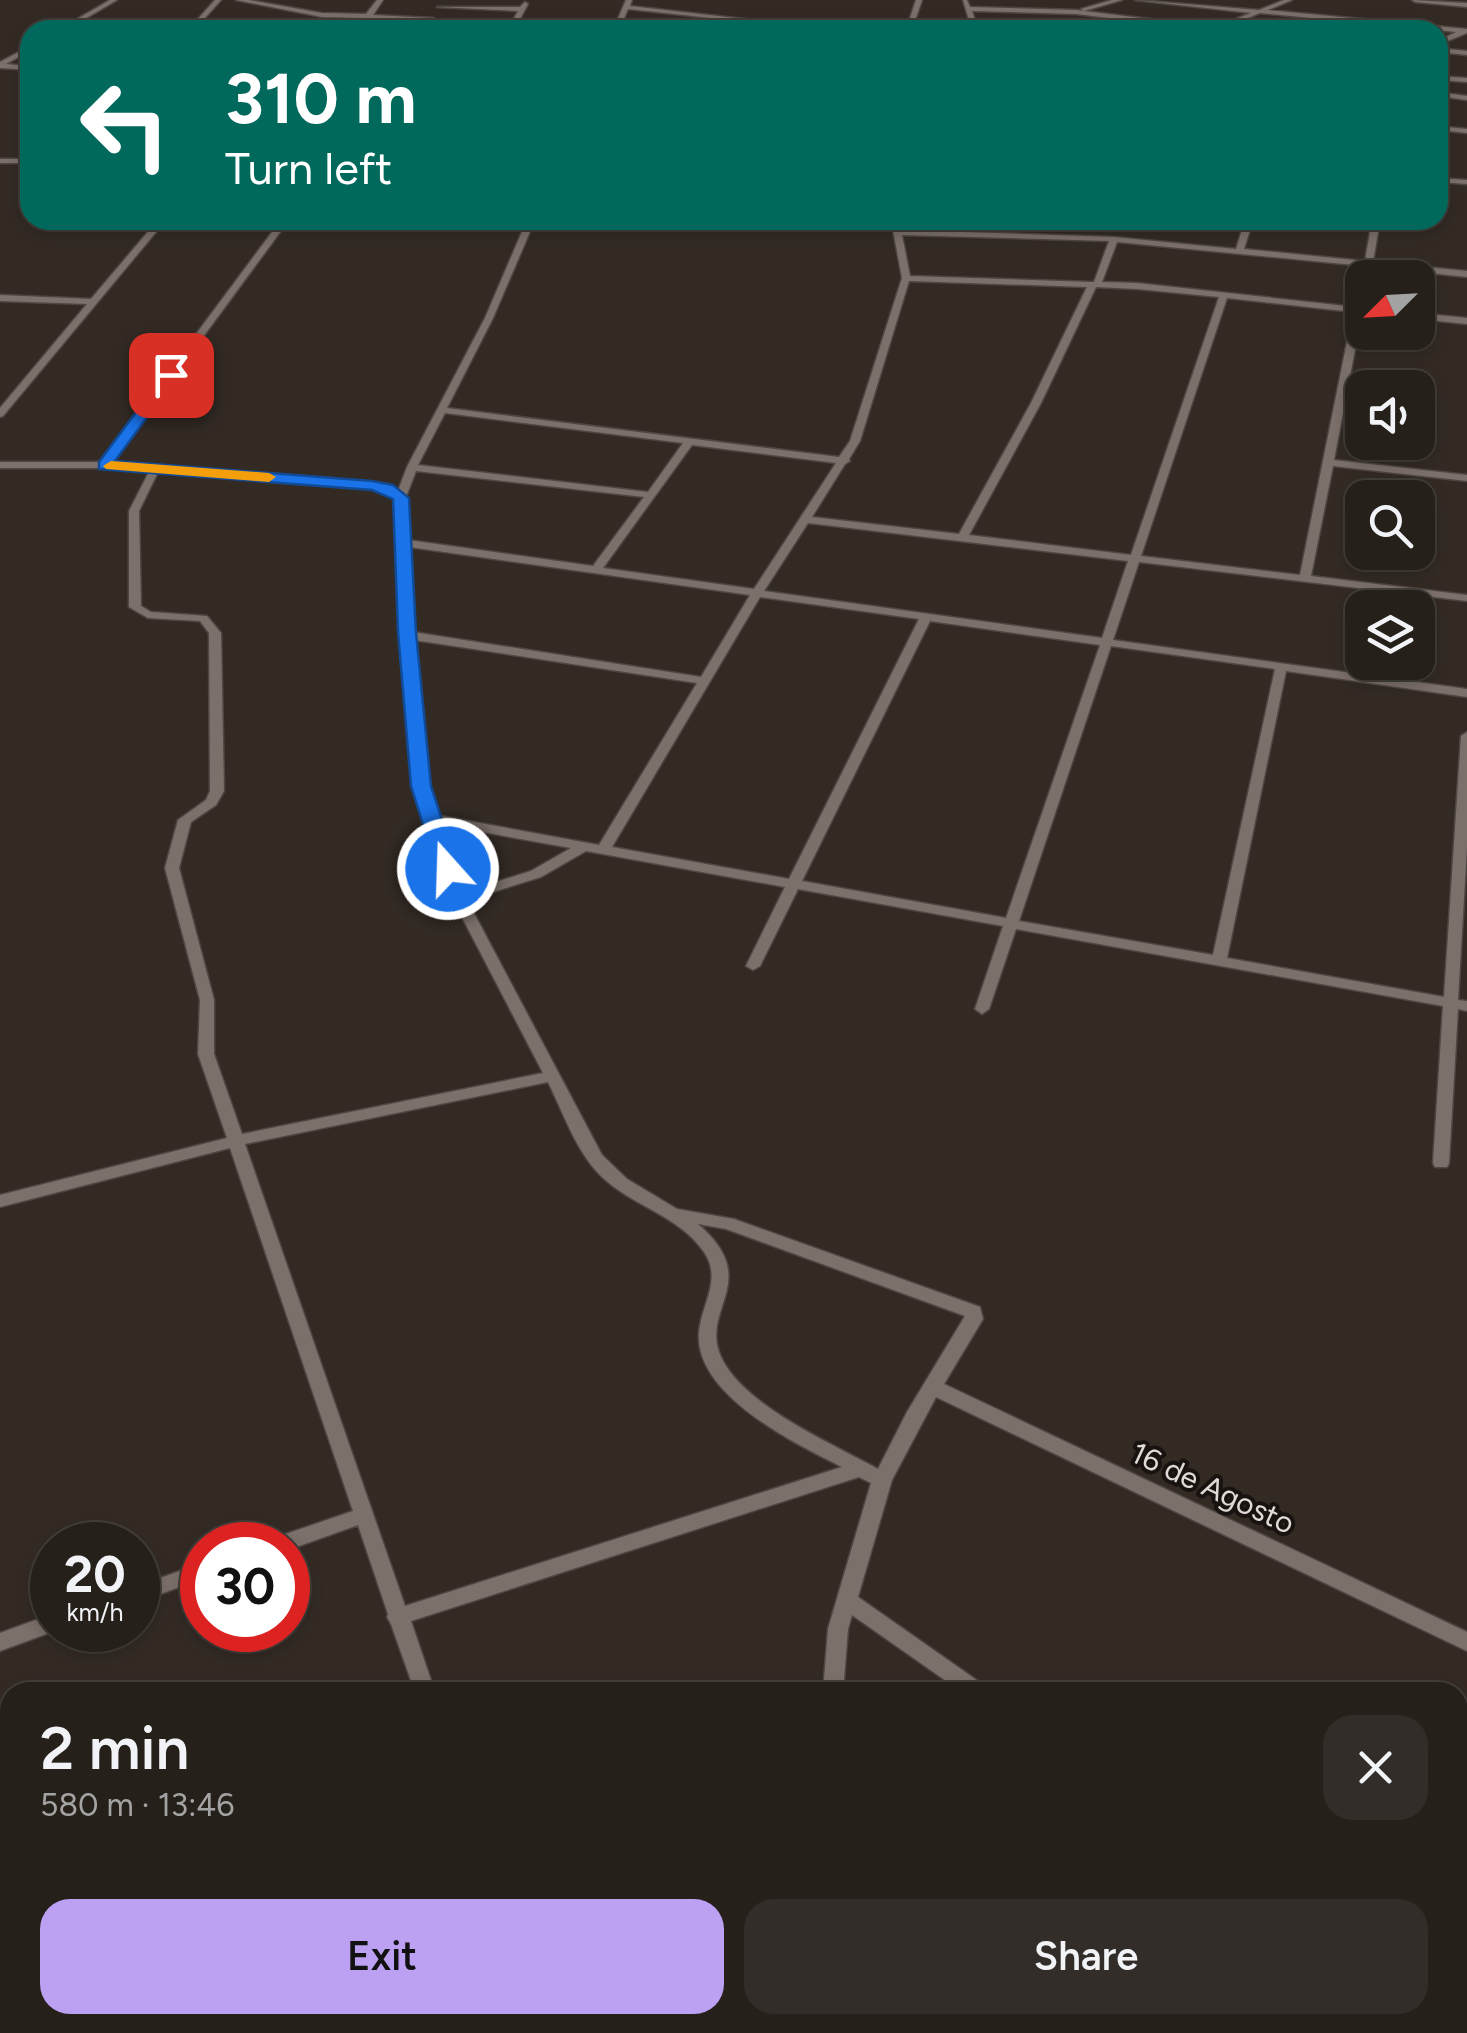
<!DOCTYPE html>
<html lang="en">
<head>
<meta charset="utf-8">
<style>
  :root { --surface:#26201b; --page:#322d28; --text:#f1f3f6; --muted:#a4a3a3; --line:#423e3a; --accent:#bca0f2 }
  body { margin:0; font-family:Figtree,sans-serif; background:var(--page); color:var(--text); height:100vh; display:flex; flex-direction:column; font-size:38px; white-space:nowrap }
  * { box-sizing:border-box; margin:0 }
  p { font-size:32px; color:var(--muted) }
  .icon { flex:none; width:55px; height:55px; fill:none; stroke:currentColor; stroke-width:2; stroke-linecap:round; stroke-linejoin:round }
  .map { position:relative; flex:1; overflow:hidden }
  .panel { position:absolute; left:0px; top:1682px; width:1468px; height:352px; display:flex; flex-direction:column; background:var(--surface); border-radius:30px 30px 0 0; box-shadow:0 5px 15px #0003,0 0 0 2px var(--line) }
  .panel>* { flex:none }
  .guide { position:absolute; left:20px; top:20px; width:1428px; height:210px; border-radius:30px; box-shadow:0 5px 15px #0003,0 0 0 2px var(--line); background:#00695c; color:#fff; overflow:hidden }
  .needle { width:65px; rotate:246deg }
  .fabs { position:absolute; left:1345px; top:260px; display:grid; gap:20px }
  .fabs a { display:grid; place-items:center; width:90px; height:90px; border-radius:20px; background:var(--surface); box-shadow:0 5px 15px #0003,0 0 0 2px var(--line); font-size:50px }
  .speed { position:absolute; left:30px; top:1522px; display:flex; gap:20px; font-size:50px; font-weight:700; text-align:center }
  .speed>* { display:grid; place-content:center; width:130px; height:130px; border-radius:50%; background:var(--surface); box-shadow:0 5px 15px #0003,0 0 0 2px var(--line); line-height:1 }
  .speed small { font-size:25px; font-weight:400 }
  .speed .limit { border:15px solid #d22; background:#fff; color:#111 }
  .pin { position:absolute; display:grid; place-items:center; width:85px; height:85px; color:#fff; margin:-42px; border-radius:20px; box-shadow:0 5px 15px #0006 }
  .me { position:absolute; width:110px; margin:-55px; rotate:340deg; stroke-linejoin:round; filter:drop-shadow(0 0 8px #0008) }
  .turn { display:flex; align-items:center; gap:35px; height:210px; padding:0 40px; font-size:45px }
  .turn .icon { width:130px; height:130px; stroke-width:2.5 }
  .turn b { display:block; font-size:70px; line-height:85px }
  .round { display:grid; place-items:center; flex:none; width:105px; height:105px; border-radius:30px; background:var(--page) }
  .headline { display:flex; align-items:center; justify-content:space-between; height:170px; padding:0 40px }
  h1 { font-size:60px; font-weight:600; line-height:75px }
  .action { display:flex; gap:20px; margin-top:auto; padding:20px 40px }
  .action a { flex:1; height:115px; border-radius:30px; background:var(--accent); color:#111; font-size:40px; font-weight:600; line-height:115px; text-align:center }
  .action a+a { background:var(--page); color:var(--text) }
  .map>svg:first-child { display:block }
  .lines { fill:none; stroke-linecap:round; stroke-linejoin:round }
  .minor-casing { stroke:#4e4642; stroke-width:3 }
  .minor { fill:#7c706a; fill-rule:evenodd }
  .route { fill:#1a73e8; stroke:#114b97; stroke-width:2.5 }
  .slow { fill:#f59e0b }
  .labels { text-anchor:middle; dominant-baseline:central; stroke-width:8; stroke-linejoin:round; paint-order:stroke }
  .near-street-label { font-size:30px; fill:#e1dbd7; stroke:#181311 }
</style>
</head>
<body>
<div class="map">
<svg width="1467" height="2033" viewBox="0 0 1467 2033">
  <rect width="100%" height="100%" fill="#332a24"/>
  <g class="lines">
    <g class="minor-casing">
      <g id="minor">
        <path d="M110,0H117L66,30H58Z"/>
        <path d="M215,0H221L194,30H188Z"/>
        <path d="M236,0H249L322,13L366,14L377,0H383L373,15L434,18H370L361,30H355L364,18L322,17Z"/>
        <path d="M626,0H632L630,6L842,30H821L628,9L619,30H613Z"/>
        <path d="M916,0H922L912,30H906Z"/>
        <path d="M963,0H967L970,7L1076,10L1215,27L1251,13L1135,0L1259,10L1284,0H1292L1268,10L1467,29V33L1438,45V41L1456,32L1260,13L1223,28L1229,30H1210L1076,14L972,11L978,30H972Z"/>
        <path d="M1112,0H1122L1084,11L1081,9Z"/>
        <path d="M1412,0L1467,3V7L1415,2Z"/>
        <path d="M525,2L528,4L514,30H508L518,11L437,7H520Z"/>
        <path d="M30,46V51L6,64L30,66V70L0,68V62Z"/>
        <path d="M1438,48L1467,51V55L1438,52Z"/>
        <path d="M1438,76L1467,78V82L1438,80Z"/>
        <path d="M1438,92L1467,96V100L1438,96Z"/>
        <path d="M1438,126L1467,129V133L1438,130Z"/>
        <rect x="0" y="159" width="30" height="4"/>
        <path d="M1438,178L1467,180V184L1438,182Z"/>
        <path d="M158,220H166L3,416L0,417V408L87,304L0,301V295L91,299Z"/>
        <path d="M281,220H289L111,462L372,483L391,486L398,491L407,467L485,318L527,220H535L493,318L447,408L839,457L850,441L902,278L893,230L831,220L894,225L895,220H903L901,230L1114,237L1236,249L1245,220H1253L1244,249L1365,261L1372,220H1380L1373,262L1467,271V277L1372,267L1370,278L1362,279L1364,266L1117,242L1102,282L1137,283L1355,307L1358,291L1362,289V313L1334,460L1467,475V481L1333,466L1311,576L1467,595V601L1139,562L1113,640L1467,689V697L1286,671L1227,958L1444,997L1461,736L1467,732V847L1458,1000L1467,1001V1011L1458,1009L1449,1163L1447,1167H1435L1433,1163L1443,1006L1016,929L989,1009L982,1014L975,1009L1003,926L798,889L760,966L753,970L746,966L785,887L586,851L541,877L467,900L602,1155L627,1179L677,1209L734,1219L980,1307L983,1319L944,1384L1467,1632V1651L936,1397L892,1480L858,1597L985,1686L988,1692H962L852,1615L848,1629L843,1692H823L828,1629L871,1483L859,1477L411,1621L435,1692H415L391,1624L387,1617L388,1614L358,1525L288,1550V1545H268L271,1539L353,1511L230,1148L0,1207V1195L227,1138L198,1054L200,1000L165,868L178,820L206,800L210,791L209,633L200,621L148,618L129,607V511L149,472L104,468H0V462H101ZM902,235L1109,241L1094,282H1091L910,276ZM909,281L1087,287L1031,403L959,534L812,517L845,464L850,461L849,459L860,441ZM1096,287L1137,289L1219,297L1131,555L969,535L1041,403ZM1227,298L1353,312L1300,575L1141,556ZM445,413L683,443L648,492L418,465ZM692,445L836,463L754,589L603,568ZM416,471L644,497L593,566L408,540L406,497ZM158,472L372,489L384,491L396,498L401,635L415,786L422,818L452,898L543,1073L242,1134L214,1054V1000L179,868L191,822L216,805L224,791L221,633L207,616L151,612L141,606L139,511ZM808,523L1128,561L1102,638L764,591ZM409,547L750,595L701,677L413,632ZM760,597L919,619L789,879L612,847ZM930,621L1100,645L1006,918L802,881ZM414,640L697,683L599,845L436,815L427,786ZM1111,646L1275,669L1213,955L1019,921ZM438,824L571,848L531,871L464,892ZM548,1082C563,1112 576,1151 600,1175C631,1206 679,1215 704,1252C721,1277 705,1299 700,1325C686,1391 794,1443 842,1467L405,1606L245,1144ZM698,1224L726,1229L965,1316L907,1412L878,1469C833,1444 746,1407 722,1359C697,1309 765,1282 698,1224Z"/>
        <path d="M1418,313L1467,318V324L1418,319Z"/>
        <path d="M202,1563V1579L138,1602V1586Z"/>
        <path d="M52,1614V1630H57L0,1651V1633Z"/>
        <path d="M10,1907V1929L0,1933V1911Z"/>
        <path d="M1458,2014L1467,2018V2033H1447L1444,2025H1458Z"/>
        <path d="M543,2025H567L570,2033H546Z"/>
        <path d="M1054,2025H1085L1088,2033H1057Z"/>
      </g>
    </g>
    <use href="#minor" class="minor"/>
  </g>
  <path class="route" d="M171,371L178,375L115,461L372,481L393,485L409,498L416,632L431,786L458,869L455,874L448,875L437,869L411,786L398,632L393,499L372,490L99,469V462L166,372Z"/>
  <path class="slow" d="M111,461L269,473L276,477L269,482L106,469L103,466Z"/>
  <g class="labels">
    <g class="near-street-label">
      <text transform="translate(1213 1488) rotate(25)">16 de Agosto</text>
    </g>
  </g>
</svg>
<div class="fabs">
<a><svg class="needle" viewBox="-14 -14 28 28"><path d="M0-13l5 13h-10z" fill="#e53935"/><path d="M0 13l5-13h-10z" fill="#a4a3a3"/></svg></a>
<a><svg class="icon" aria-label="sound" viewBox="0 0 24 24"><path d="M4 9h4l5-4v14l-5-4H4zM17 9q2 3 0 6"/></svg></a>
<a><svg class="icon" aria-label="search" viewBox="0 0 24 24"><circle cx="10" cy="10" r="6"/><path d="M15 15l6 6"/></svg></a>
<a><svg class="icon" aria-label="layers" viewBox="0 0 24 24"><path d="M12 4l9 5-9 5-9-5zM3 14l9 5 9-5"/></svg></a>
</div>
<div class="speed"><div>20<small>km/h</small></div><div class="limit">30</div></div>
<div class="pin" style="left:171px;top:375px;background:#d93025"><svg class="icon" aria-label="arrive" viewBox="0 0 24 24"><path d="M6 21V4h12l-3 4 3 4H6"/></svg></div>
<svg class="me" style="left:448px;top:869px" viewBox="-20 -20 40 40"><circle r="17" fill="#1a73e8" stroke="#fff" stroke-width="3"/><path d="M0-11L8 9 0 5-8 9z" fill="#fff"/></svg>
<div class="guide">
<div class="turn"><svg class="icon" aria-label="left" viewBox="0 0 24 24"><path d="M17 20v-9H6M10 6l-5 5 5 5"/></svg><div><b>310 m</b>Turn left</div></div>
</div>
<section class="panel">
<div class="headline"><div><h1>2 min</h1><p>580 m · 13:46</p></div><a class="round"><svg class="icon" aria-label="close" viewBox="0 0 24 24"><path d="M6 6l12 12M18 6L6 18"/></svg></a></div>
<div class="action"><a>Exit</a><a>Share</a></div>
</section>
</div>
</body>
</html>
